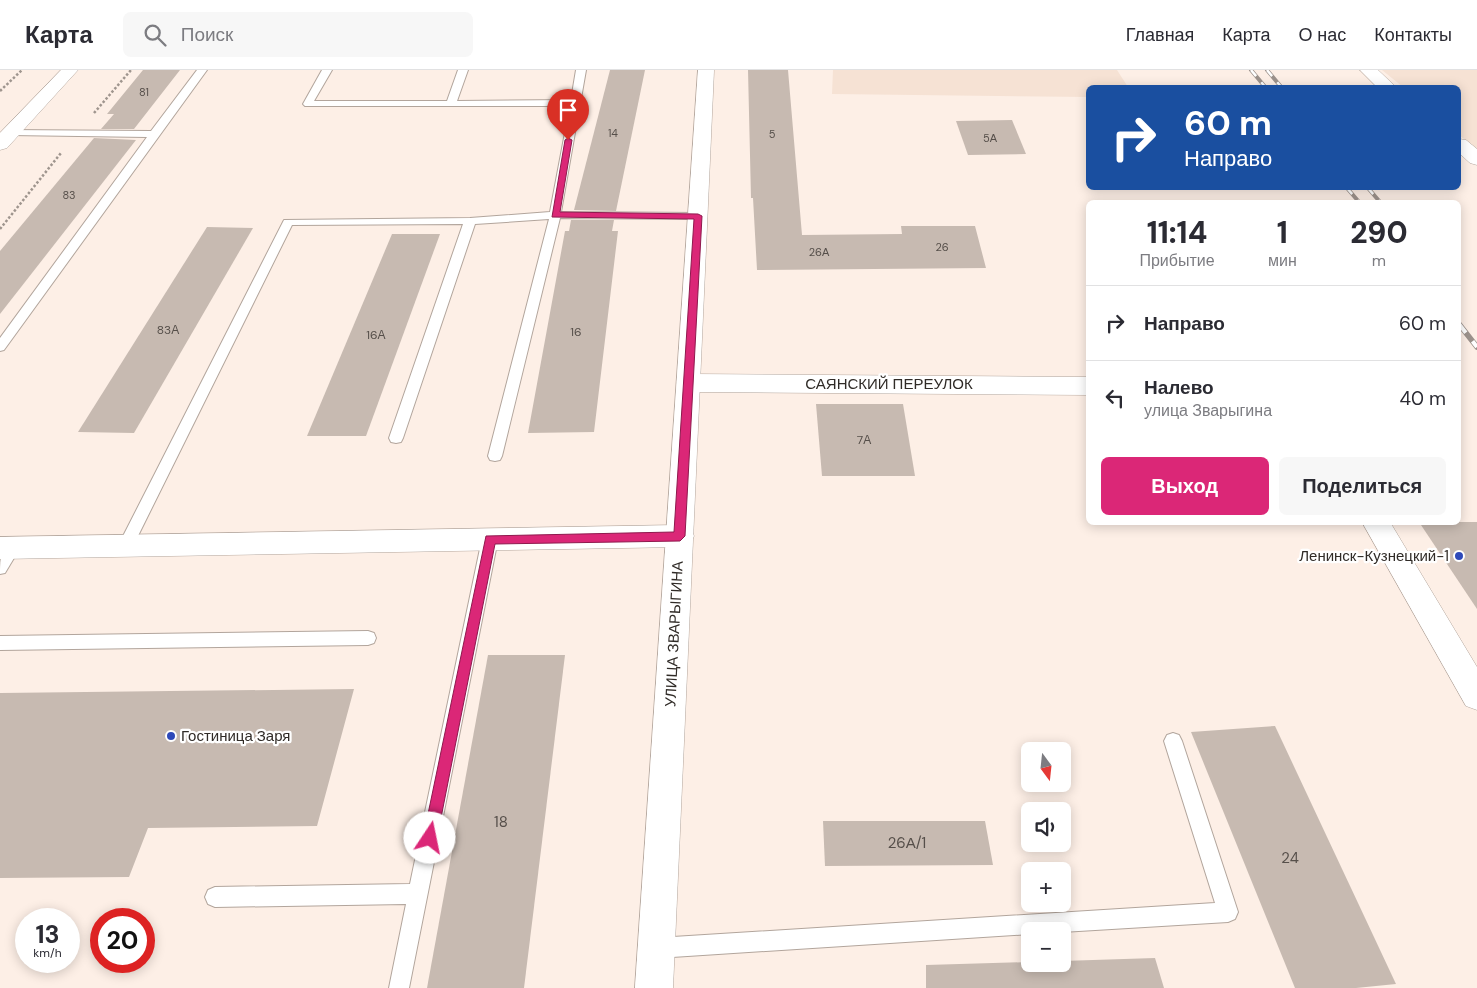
<!DOCTYPE html>
<html lang="ru">
<head>
<meta charset="utf-8">
<style>
  :root { --surface:#fff; --page:#f7f7f7; --text:#2b2b33; --muted:#7c7c81; --line:#e1e1e2; --accent:#db2777 }
  body { margin:0; font-family:"DM Sans",sans-serif; background:var(--page); color:var(--text); height:100vh; display:flex; flex-direction:column; font-size:19px; white-space:nowrap }
  * { box-sizing:border-box; margin:0 }
  p { font-size:16px; color:var(--muted) }
  .icon { flex:none; width:28px; height:28px; fill:none; stroke:currentColor; stroke-width:2; stroke-linecap:round; stroke-linejoin:round }
  .map { position:relative; flex:1; overflow:hidden }
  .details { position:absolute; left:1086px; top:130px; width:375px; height:325px; display:flex; flex-direction:column; background:var(--surface); border-radius:8px; box-shadow:0 2px 12px #0003 }
  .details>* { flex:none }
  .top-card { position:absolute; left:1086px; top:15px; width:375px; height:105px; border-radius:8px; box-shadow:0 2px 12px #0003; background:#1a4fa0; color:#fff; overflow:hidden }
  .needle { width:32px; rotate:165deg }
  .tools { position:absolute; left:1021px; top:672px; display:grid; gap:10px }
  .tools a { display:grid; place-items:center; width:50px; height:50px; border-radius:8px; background:var(--surface); box-shadow:0 2px 12px #0003; font-size:25px }
  .speed { position:absolute; left:15px; top:838px; display:flex; gap:10px; font-size:25px; font-weight:700; text-align:center }
  .speed>* { display:grid; place-content:center; width:65px; height:65px; border-radius:50%; background:var(--surface); box-shadow:0 2px 12px #0003; line-height:1 }
  .speed small { font-size:12px; font-weight:400 }
  .speed .limit { border:8px solid #d22; background:#fff; color:#111 }
  .pin { position:absolute; display:grid; place-items:center; width:42px; height:42px; color:#fff; margin:-51px -21px; border-radius:50% 50% 50% 0; rotate:-45deg; box-shadow:0 0 5px #0007 }
  .pin .icon { rotate:45deg }
  .me { position:absolute; width:55px; margin:-28px; rotate:11deg; stroke-linejoin:round; filter:drop-shadow(0 0 4px #0008) }
  .turn { display:flex; align-items:center; gap:18px; height:105px; padding:0 15px; font-size:22px }
  .turn .icon { width:65px; height:65px; stroke-width:2.5 }
  .turn b { display:block; font-size:35px; line-height:42px }
  .eta { display:flex; justify-content:space-evenly; align-items:center; height:85px; text-align:center }
  .eta b { font-size:30px; font-weight:800; line-height:35px }
  .cta { display:flex; gap:10px; margin-top:auto; padding:10px 15px }
  .cta a { flex:1; height:58px; border-radius:8px; background:var(--accent); color:#fff; font-size:20px; font-weight:800; line-height:58px; text-align:center }
  .cta a+a { background:var(--page); color:var(--text) }
  ul { padding:0; list-style:none }
  li { display:flex; align-items:center; gap:15px; height:75px; padding:0 15px; border-top:1px solid var(--line) }
  li div { flex:1 }
  li b { display:block; font-size:19px }
  li em { font-style:normal }
  header { display:flex; align-items:center; gap:30px; box-sizing:border-box; height:70px; padding:0 25px; background:var(--surface); border-bottom:1px solid var(--line) }
  header strong { font-size:24px }
  nav { display:flex; gap:28px; margin-inline-start:auto; font-size:18px }
  .search { width:350px; height:45px; background:var(--page); display:flex; align-items:center; gap:12px; box-sizing:border-box; padding:0 18px; border-radius:8px; color:var(--muted); font-size:19px }
  .map>svg:first-child { display:block }
  .built { fill:#f6e2d4 }
  .building { fill:#c7bab1 }
  .lines { fill:none; stroke-linecap:round; stroke-linejoin:round }
  .service-casing { stroke:#b2a59c; stroke-width:2 }
  .minor-casing { stroke:#b2a59c; stroke-width:1 }
  .tertiary-casing { stroke:#b2a59c; stroke-width:1 }
  .primary-casing { stroke:#b2a59c; stroke-width:1 }
  .path { stroke:#9f958e; stroke-width:2.5; stroke-dasharray:2.5 2; stroke-linecap:butt }
  .service { fill:#fff; fill-rule:evenodd }
  .minor { fill:#fff; fill-rule:evenodd }
  .tertiary { fill:#fff; fill-rule:evenodd }
  .primary { fill:#fff; fill-rule:evenodd }
  .rail-far1-casing { stroke:#9c928c; stroke-width:4 }
  .rail-casing { stroke:#9c928c; stroke-width:5.5 }
  .rail-far1 { stroke:#fff; stroke-width:2.5; stroke-dasharray:8; stroke-linecap:butt }
  .rail { stroke:#fff; stroke-width:4; stroke-dasharray:11; stroke-linecap:butt }
  .route { fill:#db2777; stroke:#8e194d }
  .poi-dot { fill:#2e49b9; stroke:#fff; stroke-width:2 }
  .labels { text-anchor:middle; dominant-baseline:central; stroke-width:4.5; stroke-linejoin:round; paint-order:stroke }
  .far-number-label { font-size:11px; fill:#564f4a }
  .number-label { font-size:12px; fill:#564f4a }
  .street-label { font-size:15px; fill:#302b27; stroke:#fff }
  .poi-label { font-size:15px; fill:#302b27; stroke:#fff; text-anchor:end }
  .near-number-label { font-size:15px; fill:#564f4a }
</style>
</head>
<body>
<header>
<strong>Карта</strong>
<div class="search"><svg class="icon" aria-label="search" viewBox="0 0 24 24"><circle cx="10" cy="10" r="6"/><path d="M15 15l6 6"/></svg>Поиск</div>
<nav><a>Главная</a><a>Карта</a><a>О нас</a><a>Контакты</a></nav>
</header>
<div class="map">
<svg width="1477" height="918" viewBox="0 0 1477 918">
  <rect width="100%" height="100%" fill="#fdefe6"/>
  <g class="built">
    <path d="M833,0H1117L1128,17L1089,18V27L832,24Z"/>
    <path d="M1382,0H1477V79L1459,65V18L1403,17Z"/>
  </g>
  <g class="building">
    <path d="M143,0H180L134,59H101L114,44H107Z"/>
    <path d="M610,0H645L616,141L574,140Z"/>
    <path d="M748,0H788L802,165L902,164L901,156H975L986,198L757,200L753,128H751Z"/>
    <path d="M1012,50L1026,84L968,85L956,51Z"/>
    <path d="M94,68L136,70L0,244V181Z"/>
    <path d="M571,150H614L612,161H618L594,362L528,363L565,161H569Z"/>
    <path d="M207,157L253,158L134,363L78,362Z"/>
    <path d="M392,164H440L366,366H307Z"/>
    <path d="M816,334H903L915,406H822Z"/>
    <path d="M1419,452H1477V539Z"/>
    <path d="M488,585H565L524,918H427Z"/>
    <path d="M354,619L317,756L148,758L129,807L0,808V623Z"/>
    <path d="M1275,656L1396,914L1356,918H1295L1191,662Z"/>
    <path d="M823,751H985L993,795L825,796Z"/>
    <path d="M1155,888L1164,918H926V895L1030,892V894H1062V891Z"/>
  </g>
  <g class="lines">
    <g class="service-casing">
      <g id="service">
        <path d="M197,0H207L4,280L0,281V268L147,67L10,65L6,64V60L151,61Z"/>
        <path d="M322,0H332L314,31H447L458,0H468L457,31L571,30L576,0H586L561,142L698,143L704,146L698,149L560,148L502,386L500,390L495,391L490,390L488,386L549,149L475,154L403,368L401,372L396,373L391,372L389,368L463,154L292,155L131,480L126,482L121,480L118,476L284,150L470,148L550,142L570,36H305L303,34Z"/>
        <path d="M490,463L495,465L498,469L409,918H389L406,834L215,837L208,834L205,827L208,820L215,817L410,814L482,469L485,465Z"/>
        <path d="M12,472L17,474L20,478L5,503L0,504C0,492 0,477 12,472Z"/>
        <path d="M368,561L374,563L376,568L374,573L368,575L0,580V566Z"/>
        <path d="M1173,663L1179,665L1182,671L1238,842L1235,849L1228,852L1062,862L1030,861V864L657,888L650,885L647,878L650,871L657,868L1215,833L1164,671L1167,665Z"/>
      </g>
    </g>
    <g class="minor-casing">
      <g id="minor">
        <path d="M689,304L1089,307V325L689,322L680,319L677,313L680,307Z"/>
        <path d="M1362,452H1390L1477,597V640L1466,636Z"/>
        <path d="M680,455L690,458L694,466L690,474L680,477L0,489V467Z"/>
      </g>
    </g>
    <g class="tertiary-casing">
      <g id="tertiary">
        <path d="M698,0H714L673,918H635Z"/>
        <path d="M1360,0H1378L1397,18H1378Z"/>
        <path d="M1459,69L1466,70L1477,79V95L1470,93L1459,83Z"/>
      </g>
    </g>
    <g class="primary-casing">
      <path id="primary" d="M61,0H78L7,78L0,80V63Z"/>
    </g>
    <g class="path">
      <path d="M0,21L22,0"/>
      <path d="M94,43L131,0"/>
      <path d="M0,159L61,83"/>
    </g>
    <use href="#service" class="service"/>
    <use href="#minor" class="minor"/>
    <use href="#tertiary" class="tertiary"/>
    <use href="#primary" class="primary"/>
    <g class="rail-far1-casing">
      <g id="rail-far1">
        <path d="M1251,0L1266,18"/>
        <path d="M1267,0L1282,18"/>
        <path d="M1347,118L1359,132"/>
        <path d="M1368,118L1380,132"/>
      </g>
    </g>
    <g class="rail-casing">
      <path id="rail" d="M1459,254L1477,277"/>
    </g>
    <use href="#rail-far1" class="rail-far1"/>
    <use href="#rail" class="rail"/>
  </g>
  <path class="route" d="M568,68L572,70L560,142L698,144L702,146L685,466L680,471L495,474L437,768L435,773L430,775L425,773L423,768L486,466L674,462L694,149L552,147L565,70Z"/>
  <g class="poi-dot">
    <circle cx="1459" cy="486" r="5"/>
    <circle cx="171" cy="666" r="5"/>
  </g>
  <g class="labels">
    <g class="far-number-label">
      <text x="144" y="22">81</text>
      <text x="613" y="63">14</text>
      <text x="772" y="64">5</text>
      <text x="990" y="68">5А</text>
      <text x="69" y="125">83</text>
      <text x="942" y="177">26</text>
      <text x="819" y="182">26А</text>
    </g>
    <g class="number-label">
      <text x="168" y="260">83А</text>
      <text x="576" y="262">16</text>
      <text x="376" y="265">16А</text>
      <text x="864" y="370">7А</text>
    </g>
    <g class="street-label">
      <text x="889" y="314">САЯНСКИЙ ПЕРЕУЛОК</text>
      <text transform="translate(674 564) rotate(-87)">УЛИЦА ЗВАРЫГИНА</text>
    </g>
    <g class="poi-label">
      <text x="1449" y="486">Ленинск-Кузнецкий-1</text>
      <text x="181" y="666" text-anchor="start">Гостиница Заря</text>
    </g>
    <g class="near-number-label">
      <text x="501" y="752">18</text>
      <text x="907" y="773">26А/1</text>
      <text x="1290" y="788">24</text>
    </g>
  </g>
</svg>
<div class="tools">
<a><svg class="needle" viewBox="-14 -14 28 28"><path d="M0-13l5 13h-10z" fill="#e53935"/><path d="M0 13l5-13h-10z" fill="#7c7c81"/></svg></a>
<a><svg class="icon" aria-label="sound" viewBox="0 0 24 24"><path d="M4 9h4l5-4v14l-5-4H4zM17 9q2 3 0 6"/></svg></a>
<a>+</a>
<a>−</a>
</div>
<div class="speed"><div>13<small>km/h</small></div><div class="limit">20</div></div>
<div class="pin" style="left:568px;top:70px;background:#d93025"><svg class="icon" aria-label="arrive" viewBox="0 0 24 24"><path d="M6 21V4h12l-3 4 3 4H6"/></svg></div>
<svg class="me" style="left:430px;top:768px" viewBox="-20 -20 40 40"><circle r="19" fill="#fff"/><path d="M0-13L10 11 0 6-10 11z" fill="#db2777"/></svg>
<div class="top-card">
<div class="turn"><svg class="icon" aria-label="right" viewBox="0 0 24 24"><path d="M7 20v-9h11M14 6l5 5-5 5"/></svg><div><b>60 m</b>Направо</div></div>
</div>
<section class="details">
<div class="eta">
<div><b>11:14</b><p>Прибытие</p></div>
<div><b>1</b><p>мин</p></div>
<div><b>290</b><p>m</p></div>
</div>
<ul>
<li><svg class="icon" aria-label="right" viewBox="0 0 24 24"><path d="M7 20v-9h11M14 6l5 5-5 5"/></svg><div><b>Направо</b></div><em>60 m</em></li>
<li><svg class="icon" aria-label="left" viewBox="0 0 24 24"><path d="M17 20v-9H6M10 6l-5 5 5 5"/></svg><div><b>Налево</b><p>улица Зварыгина</p></div><em>40 m</em></li>
</ul>
<div class="cta"><a>Выход</a><a>Поделиться</a></div>
</section>
</div>
</body>
</html>
